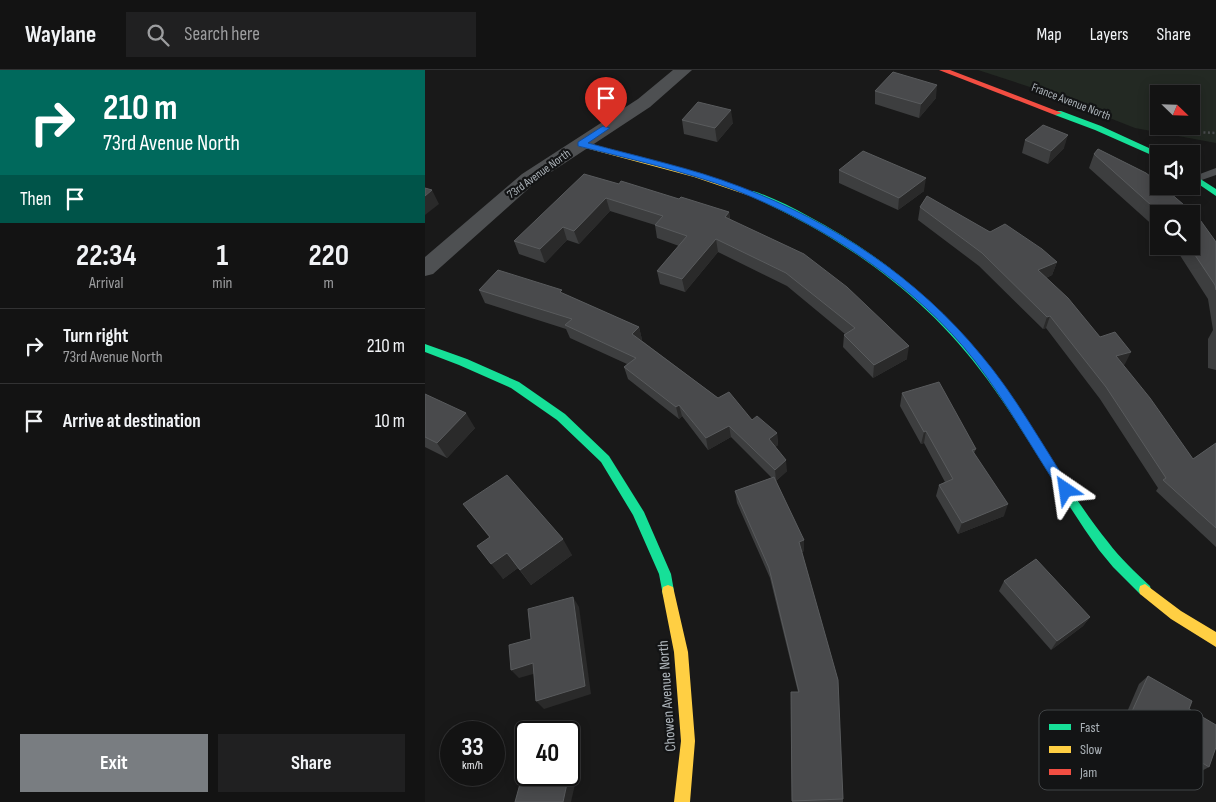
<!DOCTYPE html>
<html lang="en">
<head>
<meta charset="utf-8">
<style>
  :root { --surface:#131313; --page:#202021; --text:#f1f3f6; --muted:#9d9ea0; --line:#323233; --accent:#797d81 }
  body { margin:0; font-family:"Sofia Sans Condensed",sans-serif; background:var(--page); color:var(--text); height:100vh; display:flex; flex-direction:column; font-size:19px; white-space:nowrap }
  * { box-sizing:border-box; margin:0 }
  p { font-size:16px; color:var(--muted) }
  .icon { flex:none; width:28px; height:28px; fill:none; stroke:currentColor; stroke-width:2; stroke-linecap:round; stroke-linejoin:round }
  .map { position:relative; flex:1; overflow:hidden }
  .sheet { display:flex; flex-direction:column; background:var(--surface); width:425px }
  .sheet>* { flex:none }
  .hud { background:#00695c; color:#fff; overflow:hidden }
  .needle { width:32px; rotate:113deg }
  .tools { position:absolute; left:725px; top:15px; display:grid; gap:10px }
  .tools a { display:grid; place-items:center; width:50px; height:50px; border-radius:0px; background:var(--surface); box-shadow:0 2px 12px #0003,0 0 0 1px var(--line); font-size:25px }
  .speed { position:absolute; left:15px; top:651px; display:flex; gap:10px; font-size:25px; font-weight:700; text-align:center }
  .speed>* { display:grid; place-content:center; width:65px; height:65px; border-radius:50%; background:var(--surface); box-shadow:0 2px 12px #0003,0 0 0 1px var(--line); line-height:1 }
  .speed small { font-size:12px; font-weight:400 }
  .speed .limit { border:2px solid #111; border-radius:8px; background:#fff; color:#111 }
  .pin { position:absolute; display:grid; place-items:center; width:42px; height:42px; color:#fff; margin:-51px -21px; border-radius:50% 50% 50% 0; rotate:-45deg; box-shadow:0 0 5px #0007 }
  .pin .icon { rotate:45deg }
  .me { position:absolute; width:55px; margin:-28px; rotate:328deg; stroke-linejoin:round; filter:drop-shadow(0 0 4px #0008) }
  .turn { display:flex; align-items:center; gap:18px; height:105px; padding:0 20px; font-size:22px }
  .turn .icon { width:65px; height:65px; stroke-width:2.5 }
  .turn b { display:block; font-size:35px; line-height:42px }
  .then { display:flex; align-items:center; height:48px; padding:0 20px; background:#0003; gap:10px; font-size:19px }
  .eta { display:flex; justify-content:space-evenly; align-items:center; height:85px; text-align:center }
  .eta b { font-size:30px; font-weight:700; line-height:35px }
  .primary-button { display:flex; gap:10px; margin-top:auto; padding:10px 20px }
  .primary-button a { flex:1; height:58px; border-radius:0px; background:var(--accent); color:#fff; font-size:20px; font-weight:700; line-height:58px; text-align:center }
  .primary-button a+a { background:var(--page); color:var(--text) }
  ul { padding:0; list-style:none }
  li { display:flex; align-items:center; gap:15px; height:75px; padding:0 20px; border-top:1px solid var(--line) }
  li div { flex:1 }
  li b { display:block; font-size:19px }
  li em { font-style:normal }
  header { display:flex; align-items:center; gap:30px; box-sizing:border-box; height:70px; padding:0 25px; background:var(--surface); border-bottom:1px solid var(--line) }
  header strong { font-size:24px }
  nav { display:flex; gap:28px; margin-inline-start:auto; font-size:18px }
  .search { width:350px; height:45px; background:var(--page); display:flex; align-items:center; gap:12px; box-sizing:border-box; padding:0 18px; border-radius:0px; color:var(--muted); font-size:19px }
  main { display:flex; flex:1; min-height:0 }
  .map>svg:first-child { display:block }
  .green { fill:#232923; fill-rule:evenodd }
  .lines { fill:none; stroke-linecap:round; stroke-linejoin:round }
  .path { stroke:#494b4d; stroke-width:2.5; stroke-dasharray:2 2.5; stroke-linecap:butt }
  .lane { fill:#4e5052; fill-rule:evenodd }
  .street { fill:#4e5052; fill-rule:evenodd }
  .fast { fill:#16e098; fill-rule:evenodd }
  .slow { fill:#ffcf43; fill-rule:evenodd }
  .jam { fill:#f24e42; fill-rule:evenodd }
  .wall { fill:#3d3e3f }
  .shaded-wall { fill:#2a2a2a }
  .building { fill:#494a4c; stroke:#595b5d }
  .route { fill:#1a73e8; stroke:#114b97 }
  .labels { text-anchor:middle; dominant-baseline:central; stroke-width:4.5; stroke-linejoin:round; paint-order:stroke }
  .far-street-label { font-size:12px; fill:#acb3b9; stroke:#131415 }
  .street-label { font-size:15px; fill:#acb3b9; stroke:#131415 }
  .key { fill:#131415; stroke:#414446; stroke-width:1 }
  .key-label { font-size:14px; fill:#acb3b9 }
</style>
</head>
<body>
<header>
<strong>Waylane</strong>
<div class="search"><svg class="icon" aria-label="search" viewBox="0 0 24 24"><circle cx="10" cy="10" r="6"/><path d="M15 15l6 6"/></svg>Search here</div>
<nav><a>Map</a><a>Layers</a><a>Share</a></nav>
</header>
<main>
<section class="sheet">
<div class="hud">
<div class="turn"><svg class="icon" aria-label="right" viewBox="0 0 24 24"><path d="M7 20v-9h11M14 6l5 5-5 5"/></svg><div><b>210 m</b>73rd Avenue North</div></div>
<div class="then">Then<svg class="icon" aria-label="arrive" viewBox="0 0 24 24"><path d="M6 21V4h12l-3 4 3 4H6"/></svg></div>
</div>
<div class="eta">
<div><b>22:34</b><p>Arrival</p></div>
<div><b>1</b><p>min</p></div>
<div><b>220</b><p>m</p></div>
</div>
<ul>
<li><svg class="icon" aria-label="right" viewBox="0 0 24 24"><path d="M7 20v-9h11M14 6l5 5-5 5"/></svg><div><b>Turn right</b><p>73rd Avenue North</p></div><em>210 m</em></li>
<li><svg class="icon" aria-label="arrive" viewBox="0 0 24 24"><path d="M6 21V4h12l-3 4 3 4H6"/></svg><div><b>Arrive at destination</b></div><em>10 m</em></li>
</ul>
<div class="primary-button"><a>Exit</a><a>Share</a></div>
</section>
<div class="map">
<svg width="791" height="732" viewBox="0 0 791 732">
  <rect width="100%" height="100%" fill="#191919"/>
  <path class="green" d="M553,0H791V73L710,58L608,18ZM734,24H766V56H734Z"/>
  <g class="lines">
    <path class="path" d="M729,60L791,63"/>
    <path class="lane" d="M791,98V105L771,112L766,110L767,107Z"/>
    <path class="street" d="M248,0H267L225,37L111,112L8,204L0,206V187L97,104L213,29Z"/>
    <g class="fast">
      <path d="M630,41H636L676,56L737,84H734V87H731L670,60L630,45Z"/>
      <path d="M766,103L791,119V126L766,109Z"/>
      <path d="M328,121C347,127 366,137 383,146C463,188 531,247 582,321C617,371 645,425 683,472C695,488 710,502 725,516L726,520L725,524L720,526L715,524L688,497L674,480C634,424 602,364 562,309C501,225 418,167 325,126L324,124Z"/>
      <path d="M0,274L42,289L94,312L140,344L184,386L219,442L246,504L249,521L248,525L243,527L238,525L234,504L208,445L176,392L132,350L86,318L34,295L0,282Z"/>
    </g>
    <g class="slow">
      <path d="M153,72H159L275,103L332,124L331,126H325L269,107L153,76Z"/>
      <path d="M720,514L756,541L791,562V577L746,549L715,524L714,520L715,516Z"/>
      <path d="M243,515L248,517L249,521L263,582L270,671L265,732H249L256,671L249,582L237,521L238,517Z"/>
    </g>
    <path class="jam" d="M514,0H525L637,43L630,45Z"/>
  </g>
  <g class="wall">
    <path d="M450,21L511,28L494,48L450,34Z"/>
    <path d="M257,50L308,53L292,72L259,64Z"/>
    <path d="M600,70L639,78L623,94L597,83Z"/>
    <path d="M673,79L721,103L734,113V116H737L773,147L791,172V300L783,298V269L788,260L783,229L749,176H766V144H734V158L732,159L664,98L669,84Z"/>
    <path d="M414,100L499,121L473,140L414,113Z"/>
    <path d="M194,114L254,129L304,142L305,149L482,289L448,308L418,277L419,265L420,264L362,216L293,182L260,222L235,214L232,201L254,176L232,168L230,155L185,141L154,174L142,170L120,193L94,184L89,171Z"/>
    <path d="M495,137L565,162L632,192L627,205L621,208L700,294L698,295L768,389L791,373V477L731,421L733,418L675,329L621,258L618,259L554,196L493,150Z"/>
    <path d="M54,220L139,224L214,257L217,270H216L293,328L327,350L352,363L353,375L350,377L362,401L351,411L379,470V481L377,482L418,729V732H367L366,622H373L345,508L312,433L310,421L347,408L306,367L283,380L257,346L254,349L203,309L199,297L202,294L145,268L141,259L60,233Z"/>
    <path d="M477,323L551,379L549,383L579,446L533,464L511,426L514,415L520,412L499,373L496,374L475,336Z"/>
    <path d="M0,324L50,358L22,388L0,377Z"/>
    <path d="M38,434L147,485L106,515L93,498L78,509L64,467Z"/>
    <path d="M579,511L665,547L658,556L626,580L574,521Z"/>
    <path d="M723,606L764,639L784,697L773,703L696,656L714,614Z"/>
  </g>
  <g class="shaded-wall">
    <path d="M512,15L511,28L494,48L496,34Z"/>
    <path d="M306,40L308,53L292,72L290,58Z"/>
    <path d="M643,65L639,78L623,94L626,81Z"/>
    <path d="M501,108L499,121L473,140L474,128Z"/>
    <path d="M7,120L14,134L0,145V126Z"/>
    <path d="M181,128L185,141L154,174L149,161Z"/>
    <path d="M304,142L305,155L300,147Z"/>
    <path d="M138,157L142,170L120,193L115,179Z"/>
    <path d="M291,169L293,182L260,222L257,209Z"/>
    <path d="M632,192L627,205L609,213L613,200Z"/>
    <path d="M625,246L621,258L618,259L622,247Z"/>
    <path d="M214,257L217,270L211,276L207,264Z"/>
    <path d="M484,276L482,289L448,308L449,295Z"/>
    <path d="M706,282L700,294L685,299L691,286Z"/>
    <path d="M254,335L257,346L254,349L251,337Z"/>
    <path d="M41,343L50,358L22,388L12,373Z"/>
    <path d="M304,356L306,367L283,380L281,368Z"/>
    <path d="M501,361L499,373L496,374L499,362Z"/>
    <path d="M352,363L353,375L345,381L344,369Z"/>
    <path d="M361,390L362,401L351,411L350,400Z"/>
    <path d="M583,434L579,446L533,464L537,453Z"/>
    <path d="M138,469L147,485L106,515L95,500Z"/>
    <path d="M379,470V481L375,482L374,472Z"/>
    <path d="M82,483L93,498L78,509L66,494Z"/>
    <path d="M148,527L154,537L166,624L119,639L111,631Z"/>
    <path d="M665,547L658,556L626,580L632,571Z"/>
    <path d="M108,593L115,602L94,608L86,600Z"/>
    <path d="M146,695L153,701L146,732H138Z"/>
  </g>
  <g class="building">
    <path d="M468,2L512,15L496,34L450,21Z"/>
    <path d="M273,32L306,40L290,58L257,50Z"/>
    <path d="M618,55L643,65L626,81L600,70Z"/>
    <path d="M673,79L721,103L734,113V116H737L773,147L791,172V220L790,215L764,176H766V144H736L669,84Z"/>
    <path d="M438,81L501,108L474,128L414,100Z"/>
    <path d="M159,104L194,114L196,111L254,129L256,127L304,142L300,147L379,184L422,217L484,276L449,295L419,265L430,258L361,203L291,169L257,209L232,201L262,166L230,155L238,146L181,128L149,161L138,157L115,179L89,171Z"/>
    <path d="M0,118L7,120L0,126Z"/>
    <path d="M502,126L565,162L580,154L617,179L632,192L613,200L643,228L675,267L690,262L706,282L691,286L725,328L768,389L791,373V458L738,410L741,408L681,317L625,246L622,247L557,183L495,137Z"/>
    <path d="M73,200L137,220L135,222L214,257L207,264L293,328L304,322L327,350L332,346L352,363L344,369L361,390L350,400L304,356L281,368L254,335L251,337L199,297L211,288L140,255L147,249L54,220Z"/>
    <path d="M514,312L551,379L547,380L583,434L537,453L514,415L528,409L501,361L499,362L477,323Z"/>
    <path d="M0,324L41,343L12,373L0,367Z"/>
    <path d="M82,405L138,469L95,500L82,483L66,494L52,476L65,467L38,434Z"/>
    <path d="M349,407L379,470L374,472L413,610L418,729L367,731L366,622H374L344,498L310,421Z"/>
    <path d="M611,489L665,547L632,571L579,511Z"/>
    <path d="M148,527L160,616L111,631L108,593L86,600L84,575L106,569L103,539Z"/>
    <path d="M723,606L767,631L764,639L791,655V677L784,697L704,648Z"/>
    <path d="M101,692V705H144V694L146,695L138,732H90Z"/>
  </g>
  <path class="route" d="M178,56L185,58L163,73C214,87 267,98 316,117C408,152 493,208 556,285C590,325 616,373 645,417L647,420L645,424H637C608,380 582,333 550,291C491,215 399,155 310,120C259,101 205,89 153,76V72Z"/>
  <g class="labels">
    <g class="far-street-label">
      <text transform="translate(646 32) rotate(21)">France Avenue North</text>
      <text transform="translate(114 104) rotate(-36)">73rd Avenue North</text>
    </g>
    <g class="street-label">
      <text transform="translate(242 626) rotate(-94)">Chowen Avenue North</text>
    </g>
  </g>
  <rect x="614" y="640" width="164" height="80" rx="8" class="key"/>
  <rect x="624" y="654" width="22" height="6" fill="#16e098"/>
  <rect x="624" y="676" width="22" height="7" fill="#ffcf43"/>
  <rect x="624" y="699" width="22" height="6" fill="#f24e42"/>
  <g class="key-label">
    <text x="655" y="662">Fast</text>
    <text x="655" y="684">Slow</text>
    <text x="655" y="707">Jam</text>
  </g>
</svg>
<div class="tools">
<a><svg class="needle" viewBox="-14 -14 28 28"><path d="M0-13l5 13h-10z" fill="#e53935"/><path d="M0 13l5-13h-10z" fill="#9d9ea0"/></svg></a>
<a><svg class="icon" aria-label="sound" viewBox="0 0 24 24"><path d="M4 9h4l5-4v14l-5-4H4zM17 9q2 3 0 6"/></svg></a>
<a><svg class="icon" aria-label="search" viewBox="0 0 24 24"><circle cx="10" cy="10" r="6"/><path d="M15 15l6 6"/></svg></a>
</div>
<div class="speed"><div>33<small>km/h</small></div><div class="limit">40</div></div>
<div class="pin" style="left:181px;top:58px;background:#d93025"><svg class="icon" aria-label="arrive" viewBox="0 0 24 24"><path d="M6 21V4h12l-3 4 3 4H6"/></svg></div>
<svg class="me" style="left:641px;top:420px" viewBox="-20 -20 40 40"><path d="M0-17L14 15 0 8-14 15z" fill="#1a73e8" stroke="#fff" stroke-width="4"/></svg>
</div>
</main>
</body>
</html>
